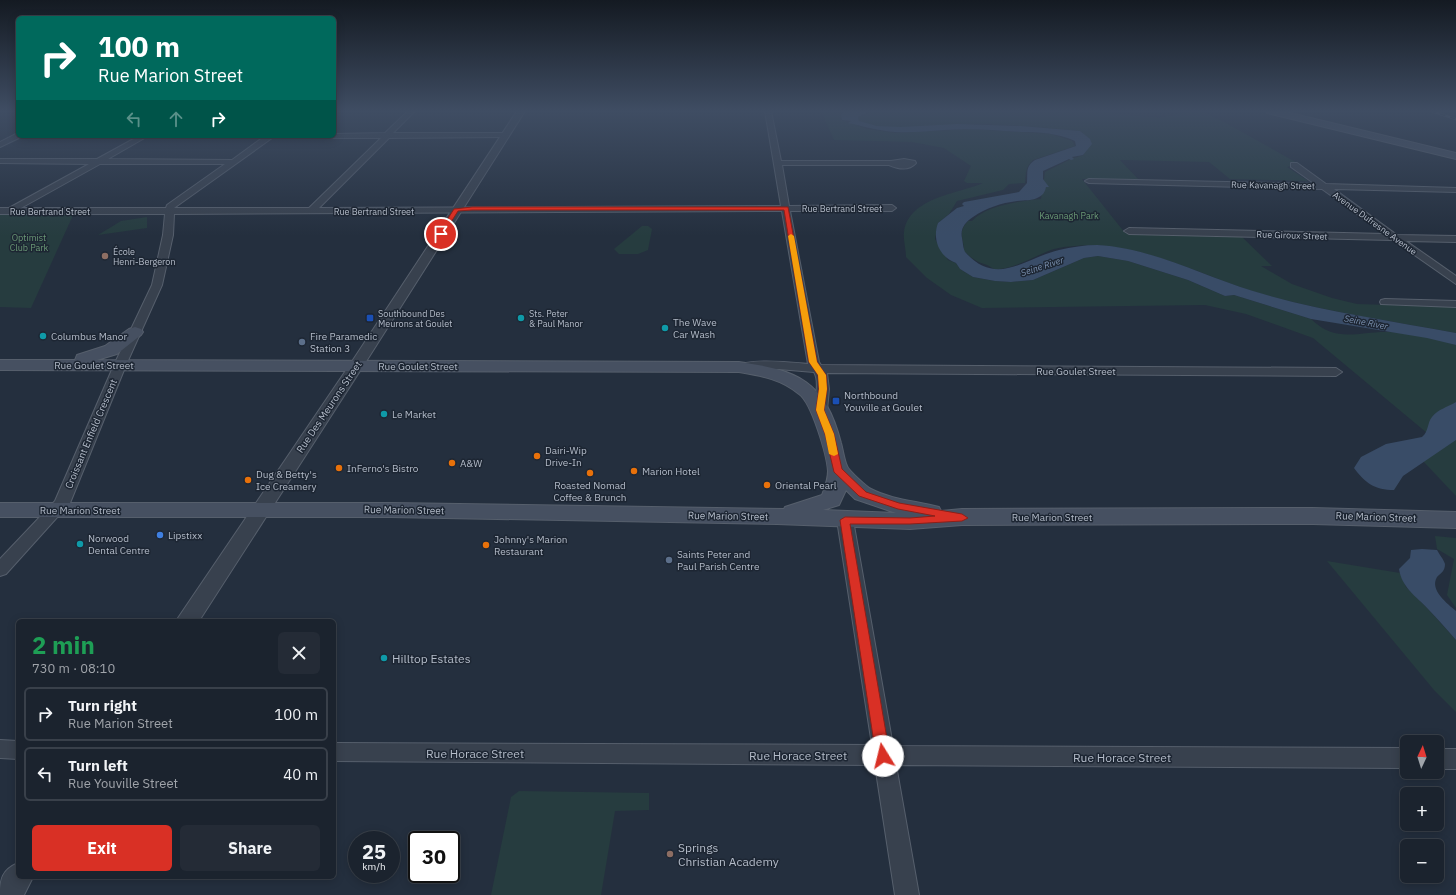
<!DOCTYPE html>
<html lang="en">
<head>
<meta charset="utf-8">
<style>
  :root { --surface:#1b232e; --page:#242b36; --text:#f1f3f6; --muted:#a0a4aa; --line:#39404a; --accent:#d93025 }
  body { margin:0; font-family:"IBM Plex Sans",sans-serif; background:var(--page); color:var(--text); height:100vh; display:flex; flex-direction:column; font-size:15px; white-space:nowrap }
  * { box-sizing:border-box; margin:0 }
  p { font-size:13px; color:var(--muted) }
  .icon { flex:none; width:22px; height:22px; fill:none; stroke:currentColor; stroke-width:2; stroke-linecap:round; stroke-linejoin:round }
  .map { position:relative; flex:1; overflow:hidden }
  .drawer { position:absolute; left:16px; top:619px; width:320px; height:260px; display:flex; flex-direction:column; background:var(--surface); border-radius:6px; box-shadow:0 2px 10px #0003,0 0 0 1px var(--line) }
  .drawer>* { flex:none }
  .top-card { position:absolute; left:16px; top:16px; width:320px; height:122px; border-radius:6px; box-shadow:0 2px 10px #0003,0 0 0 1px var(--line); background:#00695c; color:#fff; overflow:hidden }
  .needle { width:26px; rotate:4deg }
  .fabs { position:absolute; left:1400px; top:735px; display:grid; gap:8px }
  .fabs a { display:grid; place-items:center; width:44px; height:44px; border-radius:6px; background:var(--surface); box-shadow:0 2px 10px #0003,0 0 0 1px var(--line); font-size:20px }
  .speed { position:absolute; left:348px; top:831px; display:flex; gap:8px; font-size:20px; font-weight:700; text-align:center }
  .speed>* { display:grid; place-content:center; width:52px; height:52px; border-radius:50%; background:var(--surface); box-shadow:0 2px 10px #0003,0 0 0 1px var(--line); line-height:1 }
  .speed small { font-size:10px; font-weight:400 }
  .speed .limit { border:2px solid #111; border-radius:6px; background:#fff; color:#111 }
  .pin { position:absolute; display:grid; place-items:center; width:34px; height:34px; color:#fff; margin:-17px; border:2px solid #fff; border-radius:50%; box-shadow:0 1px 4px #0007 }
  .me { position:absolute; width:44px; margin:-22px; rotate:351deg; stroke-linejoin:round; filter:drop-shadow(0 0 3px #0008) }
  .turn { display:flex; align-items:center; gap:14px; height:84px; padding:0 16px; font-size:18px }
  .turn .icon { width:52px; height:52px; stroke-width:2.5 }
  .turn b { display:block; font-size:28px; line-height:34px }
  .lanes { display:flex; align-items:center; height:38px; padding:0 16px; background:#0003; justify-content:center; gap:20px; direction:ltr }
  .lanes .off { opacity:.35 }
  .round { display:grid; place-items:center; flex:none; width:42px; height:42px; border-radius:6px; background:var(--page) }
  .headline { display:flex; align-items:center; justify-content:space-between; height:68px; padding:0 16px }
  h1 { font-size:24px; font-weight:700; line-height:30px; color:#1e9e55 }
  .action { display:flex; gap:8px; margin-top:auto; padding:8px 16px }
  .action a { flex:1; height:46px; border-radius:6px; background:var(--accent); color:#fff; font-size:16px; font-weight:700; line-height:46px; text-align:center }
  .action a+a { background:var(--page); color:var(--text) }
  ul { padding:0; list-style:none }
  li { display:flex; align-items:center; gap:12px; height:54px; margin:0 8px 6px; padding:0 8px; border:2px solid var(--line); border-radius:6px }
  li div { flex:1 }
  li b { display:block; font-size:15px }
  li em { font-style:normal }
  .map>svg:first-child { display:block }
  .green { fill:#263c3f }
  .water { fill:#394c67 }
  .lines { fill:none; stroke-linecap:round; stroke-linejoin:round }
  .minor-casing { stroke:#565f6c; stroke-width:2 }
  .tertiary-casing { stroke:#565f6c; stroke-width:2 }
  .secondary-casing { stroke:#565f6c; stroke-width:2 }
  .minor { fill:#38414e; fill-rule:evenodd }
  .tertiary { fill:#38414e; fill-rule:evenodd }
  .secondary { fill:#465061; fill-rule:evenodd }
  .rail-casing { stroke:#5a6575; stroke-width:2.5 }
  .rail { stroke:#1d2633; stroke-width:1.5; stroke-dasharray:5; stroke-linecap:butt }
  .route { fill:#d93025; stroke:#8d1f18 }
  .slow { fill:#f59e0b }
  .education-dot { fill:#8d6e63; stroke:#1d2633; stroke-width:1.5 }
  .transit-dot { fill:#1a4fb4; stroke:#1d2633; stroke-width:1.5 }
  .culture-dot { fill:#0f9aa8; stroke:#1d2633; stroke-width:1.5 }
  .service-dot { fill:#5c6f8a; stroke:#1d2633; stroke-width:1.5 }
  .food-dot { fill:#e8710a; stroke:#1d2633; stroke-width:1.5 }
  .shop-dot { fill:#3f7fe0; stroke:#1d2633; stroke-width:1.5 }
  .labels { text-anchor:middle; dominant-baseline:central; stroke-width:3; stroke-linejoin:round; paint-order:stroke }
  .far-street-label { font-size:9px; fill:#b4bcc9; stroke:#1d2633 }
  .far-park-label { font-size:9px; fill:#6b9a76; stroke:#1d2633 }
  .far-poi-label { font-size:9px; fill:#b4bcc9; stroke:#1d2633; text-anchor:start }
  .far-water-label { font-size:9px; font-style:italic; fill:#7c92b1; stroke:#1d2633 }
  .poi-label { font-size:10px; fill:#b4bcc9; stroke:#1d2633; text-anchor:start }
  .street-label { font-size:10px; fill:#b4bcc9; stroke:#1d2633 }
  .near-poi-label { font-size:12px; fill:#b4bcc9; stroke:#1d2633; text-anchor:start }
  .near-street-label { font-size:12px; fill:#b4bcc9; stroke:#1d2633 }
</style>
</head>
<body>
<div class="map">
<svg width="1456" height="895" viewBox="0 0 1456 895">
  <rect width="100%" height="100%" fill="#242f3e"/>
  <g class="green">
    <path d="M821,111H841L840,113L841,120L867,129L895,133L971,129L1051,134L1072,141L1075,146L1033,160C1025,167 1026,174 1025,183L1009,184L1003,190L957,201L949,214L938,223L935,239L948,260L956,263L960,269L973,277L995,281L1011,282L1033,280L1084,258L1098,256L1128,261L1188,280L1225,296L1234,295L1311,319C1337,344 1358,331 1389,332C1409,332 1430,338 1449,343L1456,345V402C1437,415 1434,407 1427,433L1313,338L1246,314L1205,305L982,308L951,295L927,278L906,257C906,249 903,240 904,232C909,197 958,194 983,183H967L964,181L971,166L944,148L912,142L834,140Z"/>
    <path d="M874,111H1092L1159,118L1192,111H1201L1226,123L1299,164L1287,167L1308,181L1230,179L1209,162L1120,160L1139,180L1082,179L1125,233L1241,236L1272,266H1261L1292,284L1332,298L1357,304L1456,307V333C1388,320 1318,311 1252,291C1200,274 1152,249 1096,245C1084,245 1066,246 1054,249C1038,254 1011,271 994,269C991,268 990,266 987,265C975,261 974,260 964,251C964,238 957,233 968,221H972C986,205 1021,201 1041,199L1045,172L1071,159L1084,155V134L1080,131C1046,128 1012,124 977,124C939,125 896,134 859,121L858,117Z"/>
    <path d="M0,212L74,213L31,308L0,307Z"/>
    <path d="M147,217V228L98,235L121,221Z"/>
    <path d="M642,226H648L652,229L648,250L638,254H619L614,249Z"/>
    <path d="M1456,440V496L1423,461Z"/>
    <path d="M1435,536L1456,538V608L1447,595L1454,559L1437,549Z"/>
    <path d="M1327,561L1400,573L1406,587L1428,609L1456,640V712L1434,690Z"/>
    <path d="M519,791L649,793V810L615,811L601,895H491L511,797Z"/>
  </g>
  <g class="water">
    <path d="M843,111H870L858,117L859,121L877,126L901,127L957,124L1021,126L1080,131L1090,139L1092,144L1083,155L1072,157L1074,159L1071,160L1069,159L1043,171V179L1049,187H1046C1045,192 1043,195 1039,197C1033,201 1024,200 1017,201C1001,203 986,208 973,217C965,222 960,229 962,238C963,242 963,250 966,253C997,287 1025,258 1059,250C1071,247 1085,245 1097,245C1152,248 1201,275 1253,291C1319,311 1388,320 1456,333V345L1427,338L1311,319L1234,295L1225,296L1188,280L1128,261L1098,256L1084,258L1033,280L1011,282L995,281L973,277L960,269L956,263C939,257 932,239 938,223L957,208L964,206L962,204L964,202L1019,192L1027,183C1028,172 1025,167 1035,160L1076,146L1075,141C1058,133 1039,132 1021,132C995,130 970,128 944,130C928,131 912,133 895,132C879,131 863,126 848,123L851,121L842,120L841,116Z"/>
    <path d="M1456,402V440L1403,476L1394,490C1375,490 1365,483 1354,468L1361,457L1386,444L1422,437C1429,431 1427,423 1432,417C1438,409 1448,407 1456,402Z"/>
    <path d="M1422,549L1437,550C1439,554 1444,560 1445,564C1445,571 1441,573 1437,577C1429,590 1448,604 1456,611V640C1447,630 1438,619 1428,609C1416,596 1402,588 1399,569L1410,558L1411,550Z"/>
  </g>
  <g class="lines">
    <g class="minor-casing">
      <g id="minor">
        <path d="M408,111H415L393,133H505L509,135L505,137L389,138L319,208L781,206L765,111H771L781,161H891L904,159L915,161L916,163C909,171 898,169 889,165H782L789,206L892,205L896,208L892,211H790L819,362L821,365L1336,368L1342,372L1336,376L827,373L829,389L827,410L825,413H815L813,410C815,399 820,382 814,372L778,369L744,371L738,367C745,357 796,363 808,364L782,211L174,214L173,235L162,285L126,365L70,503L6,574L0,576V559L55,501L114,365L152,285L163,235L165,214H0V208H9L89,164L0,163V159H97L139,136H148L108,159L232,160L265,136H334V134L385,133ZM272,138H381L309,208H174ZM100,164H225L167,205L166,208H21Z"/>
        <path d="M16,134L23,136L0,147V142Z"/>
        <path d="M1291,163H1297L1326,184L1456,188V192L1334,189L1397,235L1456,236V242L1406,241L1456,276V284L1393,240L1129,234L1124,231L1129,228L1385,234L1322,189L1089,183L1085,181L1089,179L1315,184L1291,167Z"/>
        <path d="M1385,299L1456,301V307L1381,304L1380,302L1381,300Z"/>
        <path d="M845,515L851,516L853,520L893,746L1407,748V768L896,765L919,895H895L875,765L334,761V743L872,745L837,520L839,516Z"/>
        <path d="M0,740L18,741V759L0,758Z"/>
        <rect x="1437" y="749" width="19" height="20"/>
      </g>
    </g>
    <g class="tertiary-casing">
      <g id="tertiary">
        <path d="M517,111H525L367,360L199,621H176L353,360Z"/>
        <path d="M18,863V877H33L24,895H0C0,879 2,870 18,863Z"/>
      </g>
    </g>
    <g class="secondary-casing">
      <g id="secondary">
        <path d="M1265,111H1282L1456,153V159L1267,113Z"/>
        <path d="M135,327L141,329L143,332L141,335L117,354L97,360L739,362C798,370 825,381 841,443C843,450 844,459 847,466C849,471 867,487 871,489C892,500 917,501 939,507L941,511L962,509L1313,508L1456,512V528L1313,524L962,525L910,529L777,524L391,517H0V503H391L784,509L785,507L822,495C825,487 828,480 828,471C827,456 812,403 799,394C781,379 762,376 739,372L0,370V360H75L77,355L105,346L129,329ZM846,490L855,499L896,513L823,510L839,505Z"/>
      </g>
    </g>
    <use href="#minor" class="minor"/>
    <use href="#tertiary" class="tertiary"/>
    <use href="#secondary" class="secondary"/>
    <g class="rail-casing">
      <path id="rail" d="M1431,111L1456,119"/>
    </g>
    <use href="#rail" class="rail"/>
  </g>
  <linearGradient id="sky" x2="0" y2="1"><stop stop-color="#141a22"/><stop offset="0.47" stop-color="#3f4d63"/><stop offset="1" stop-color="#3f4d63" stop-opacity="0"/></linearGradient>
  <rect width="1456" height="236" fill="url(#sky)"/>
  <path class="route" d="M472,207H788L817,362L826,375L827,389L824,410L834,434L842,469L866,492L899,503L962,514L968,518L962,521L910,524H850L890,756L888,760L883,762L878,760L876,756L840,520L845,517L910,518L935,516L898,509L859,496L834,472L825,434L816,410L819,389L818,375L809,362L784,210H472L458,211L443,235H438V234L454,209Z"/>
  <path class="slow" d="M791,234L794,236L817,362L826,375L827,389L824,410L834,434L838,454L834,456L829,454L825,434L816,410L819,389L818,375L809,362L788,236Z"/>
  <g class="education-dot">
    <circle cx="105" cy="256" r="4"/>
    <circle cx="670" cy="854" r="4"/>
  </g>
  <g class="transit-dot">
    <rect x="366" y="314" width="8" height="8" rx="2"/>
    <rect x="832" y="397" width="8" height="8" rx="2"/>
  </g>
  <g class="culture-dot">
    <circle cx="521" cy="318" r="4"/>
    <circle cx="665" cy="328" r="4"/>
    <circle cx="43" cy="336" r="4"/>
    <circle cx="384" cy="414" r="4"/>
    <circle cx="80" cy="544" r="4"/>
    <circle cx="384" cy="658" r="4"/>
  </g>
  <g class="service-dot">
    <circle cx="302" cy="342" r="4"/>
    <circle cx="669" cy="560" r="4"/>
  </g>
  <g class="food-dot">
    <circle cx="537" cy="456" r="4"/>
    <circle cx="452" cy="463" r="4"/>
    <circle cx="339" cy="468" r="4"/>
    <circle cx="634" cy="471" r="4"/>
    <circle cx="590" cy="473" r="4"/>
    <circle cx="248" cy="480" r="4"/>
    <circle cx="767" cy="485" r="4"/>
    <circle cx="486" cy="545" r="4"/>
  </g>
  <circle class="shop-dot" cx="160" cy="535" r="4"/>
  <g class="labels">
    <g class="far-street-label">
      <text transform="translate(1273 185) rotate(1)">Rue Kavanagh Street</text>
      <text x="842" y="208">Rue Bertrand Street</text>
      <text x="50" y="211">Rue Bertrand Street</text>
      <text x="374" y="211">Rue Bertrand Street</text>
      <text transform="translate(1375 223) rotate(36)">Avenue Dufresne Avenue</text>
      <text transform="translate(1292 235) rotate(2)">Rue Giroux Street</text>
    </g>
    <g class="far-park-label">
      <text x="1069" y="215">Kavanagh Park</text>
      <text x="29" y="237">Optimist<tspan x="29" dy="10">Club Park</tspan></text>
    </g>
    <g class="far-poi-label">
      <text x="113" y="251">École<tspan x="113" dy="10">Henri-Bergeron</tspan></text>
      <text x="378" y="313">Southbound Des<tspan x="378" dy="10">Meurons at Goulet</tspan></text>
      <text x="529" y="313">Sts. Peter<tspan x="529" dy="10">&amp; Paul Manor</tspan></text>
    </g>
    <g class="far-water-label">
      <text transform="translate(1042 266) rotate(-18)">Seine River</text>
      <text transform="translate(1366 322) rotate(11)">Seine River</text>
    </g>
    <g class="poi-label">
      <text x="673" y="322">The Wave<tspan x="673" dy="12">Car Wash</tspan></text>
      <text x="51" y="336">Columbus Manor</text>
      <text x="310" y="336">Fire Paramedic<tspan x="310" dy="12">Station 3</tspan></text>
      <text x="844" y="395">Northbound<tspan x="844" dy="12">Youville at Goulet</tspan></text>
      <text x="392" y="414">Le Market</text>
      <text x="545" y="450">Dairi-Wip<tspan x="545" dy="12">Drive-In</tspan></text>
      <text x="460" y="463">A&amp;W</text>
      <text x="347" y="468">InFerno's Bistro</text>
      <text x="642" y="471">Marion Hotel</text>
      <text x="256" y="474">Dug &amp; Betty's<tspan x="256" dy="12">Ice Creamery</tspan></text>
      <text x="590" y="485" text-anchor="middle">Roasted Nomad<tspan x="590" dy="12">Coffee &amp; Brunch</tspan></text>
      <text x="775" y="485">Oriental Pearl</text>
      <text x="168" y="535">Lipstixx</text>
      <text x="88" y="538">Norwood<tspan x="88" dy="12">Dental Centre</tspan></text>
      <text x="494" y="539">Johnny's Marion<tspan x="494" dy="12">Restaurant</tspan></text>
      <text x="677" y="554">Saints Peter and<tspan x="677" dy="12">Paul Parish Centre</tspan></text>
    </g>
    <g class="street-label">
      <text x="94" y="365">Rue Goulet Street</text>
      <text x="418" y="366">Rue Goulet Street</text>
      <text x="1076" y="371">Rue Goulet Street</text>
      <text transform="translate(329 407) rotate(-56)">Rue Des Meurons Street</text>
      <text transform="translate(91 434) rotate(-67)">Croissant Enfield Crescent</text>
      <text x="80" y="510">Rue Marion Street</text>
      <text transform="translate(404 510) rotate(1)">Rue Marion Street</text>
      <text transform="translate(728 516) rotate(1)">Rue Marion Street</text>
      <text x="1052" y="517">Rue Marion Street</text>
      <text transform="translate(1376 517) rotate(2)">Rue Marion Street</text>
    </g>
    <g class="near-poi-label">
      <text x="392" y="658">Hilltop Estates</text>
      <text x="678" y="847">Springs<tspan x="678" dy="14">Christian Academy</tspan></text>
    </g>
    <g class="near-street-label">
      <text x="475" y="753">Rue Horace Street</text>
      <text x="798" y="755">Rue Horace Street</text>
      <text x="1122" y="757">Rue Horace Street</text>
    </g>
  </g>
</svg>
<div class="fabs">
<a><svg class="needle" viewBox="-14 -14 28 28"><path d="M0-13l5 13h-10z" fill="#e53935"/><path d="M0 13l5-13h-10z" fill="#a0a4aa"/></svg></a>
<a>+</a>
<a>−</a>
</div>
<div class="speed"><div>25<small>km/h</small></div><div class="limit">30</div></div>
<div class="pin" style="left:441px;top:234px;background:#d93025"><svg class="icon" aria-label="arrive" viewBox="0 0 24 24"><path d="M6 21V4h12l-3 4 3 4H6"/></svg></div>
<svg class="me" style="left:883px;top:756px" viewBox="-20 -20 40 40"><circle r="19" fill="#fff"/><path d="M0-13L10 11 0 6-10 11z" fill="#d93025"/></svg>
<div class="top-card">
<div class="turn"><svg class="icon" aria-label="right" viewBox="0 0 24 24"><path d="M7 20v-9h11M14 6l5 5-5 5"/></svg><div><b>100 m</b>Rue Marion Street</div></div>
<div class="lanes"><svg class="icon off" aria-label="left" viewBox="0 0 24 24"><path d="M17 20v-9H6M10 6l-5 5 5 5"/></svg><svg class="icon off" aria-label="ahead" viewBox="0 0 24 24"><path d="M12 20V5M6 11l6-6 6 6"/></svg><svg class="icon" aria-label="right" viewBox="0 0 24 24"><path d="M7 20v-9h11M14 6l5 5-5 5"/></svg></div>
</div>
<section class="drawer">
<div class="headline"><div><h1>2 min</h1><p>730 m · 08:10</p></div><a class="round"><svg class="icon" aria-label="close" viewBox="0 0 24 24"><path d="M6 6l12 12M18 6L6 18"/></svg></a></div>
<ul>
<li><svg class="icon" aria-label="right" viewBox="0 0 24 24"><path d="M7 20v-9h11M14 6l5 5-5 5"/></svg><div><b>Turn right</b><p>Rue Marion Street</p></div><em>100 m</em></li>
<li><svg class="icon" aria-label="left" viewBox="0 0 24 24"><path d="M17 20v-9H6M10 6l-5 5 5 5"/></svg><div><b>Turn left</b><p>Rue Youville Street</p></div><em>40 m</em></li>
</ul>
<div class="action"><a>Exit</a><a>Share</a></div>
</section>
</div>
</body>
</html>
